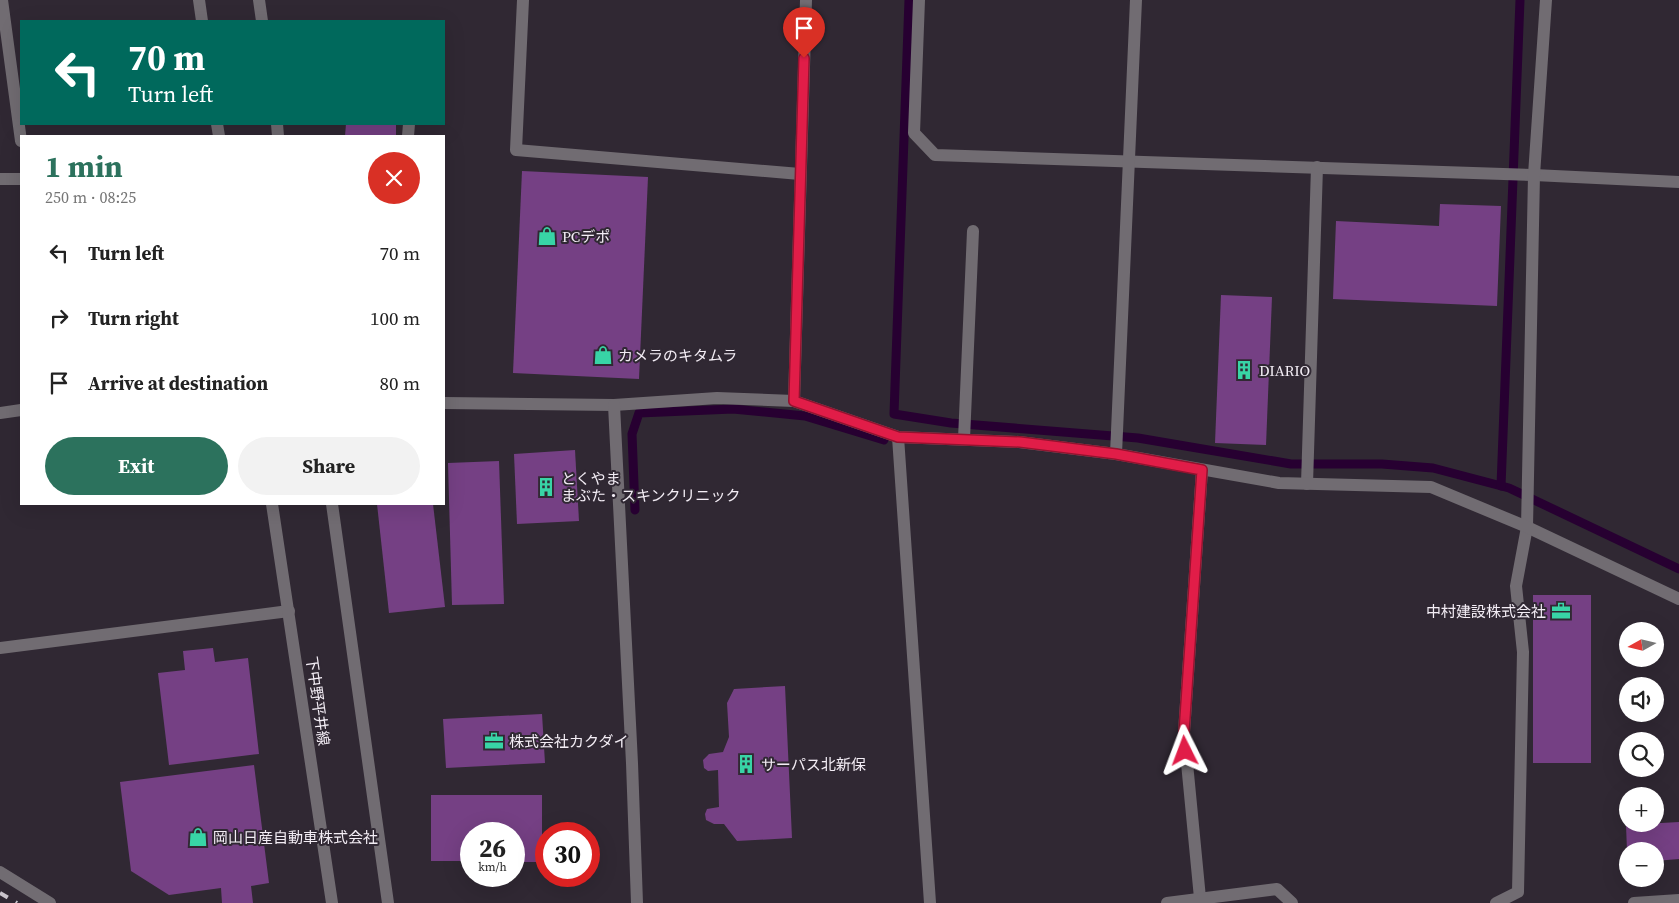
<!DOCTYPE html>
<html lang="en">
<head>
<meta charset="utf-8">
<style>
  :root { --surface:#fff; --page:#f2f2f2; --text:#222; --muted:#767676; --accent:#2c725d }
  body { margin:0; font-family:"Source Serif 4","Noto Sans JP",serif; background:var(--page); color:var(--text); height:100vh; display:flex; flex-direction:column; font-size:19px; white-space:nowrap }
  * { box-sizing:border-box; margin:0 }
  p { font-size:16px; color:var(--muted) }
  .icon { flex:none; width:28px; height:28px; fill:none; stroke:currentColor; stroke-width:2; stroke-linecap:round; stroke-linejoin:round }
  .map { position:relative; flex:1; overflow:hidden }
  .details { position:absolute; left:20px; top:135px; width:425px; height:370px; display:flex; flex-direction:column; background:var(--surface); border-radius:0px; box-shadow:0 5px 20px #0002 }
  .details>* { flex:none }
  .hud { position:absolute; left:20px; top:20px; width:425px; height:105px; border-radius:0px; box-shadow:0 5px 20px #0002; background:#00695c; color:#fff; overflow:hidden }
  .needle { width:32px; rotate:262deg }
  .buttons { position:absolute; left:1619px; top:622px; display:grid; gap:10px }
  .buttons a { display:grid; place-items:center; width:45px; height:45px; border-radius:50%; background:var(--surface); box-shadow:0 5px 20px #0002; font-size:25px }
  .speed { position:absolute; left:460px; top:822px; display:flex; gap:10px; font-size:25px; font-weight:700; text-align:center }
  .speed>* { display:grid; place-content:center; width:65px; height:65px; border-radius:50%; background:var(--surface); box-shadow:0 5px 20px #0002; line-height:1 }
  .speed small { font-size:12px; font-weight:400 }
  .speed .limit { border:8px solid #d22; background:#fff; color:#111 }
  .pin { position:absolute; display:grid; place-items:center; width:42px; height:42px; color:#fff; margin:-51px -21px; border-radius:50% 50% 50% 0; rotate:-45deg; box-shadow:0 0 5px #0007 }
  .pin .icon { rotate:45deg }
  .me { position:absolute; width:55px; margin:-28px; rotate:357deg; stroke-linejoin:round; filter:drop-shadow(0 0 4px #0008) }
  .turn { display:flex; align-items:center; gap:18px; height:105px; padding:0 25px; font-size:22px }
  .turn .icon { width:65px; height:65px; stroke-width:2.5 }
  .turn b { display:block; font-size:35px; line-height:42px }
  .round { display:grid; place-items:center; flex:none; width:52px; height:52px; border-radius:26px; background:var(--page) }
  .head { display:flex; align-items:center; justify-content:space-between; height:85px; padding:0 25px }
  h1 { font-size:30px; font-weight:700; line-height:38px; color:var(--accent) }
  .action { display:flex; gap:10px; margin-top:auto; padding:10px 25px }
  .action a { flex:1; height:58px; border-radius:30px; background:var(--accent); color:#fff; font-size:20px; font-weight:700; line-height:58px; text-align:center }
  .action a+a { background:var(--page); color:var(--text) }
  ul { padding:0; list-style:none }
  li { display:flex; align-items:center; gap:15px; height:65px; padding:0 25px }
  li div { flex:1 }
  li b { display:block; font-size:19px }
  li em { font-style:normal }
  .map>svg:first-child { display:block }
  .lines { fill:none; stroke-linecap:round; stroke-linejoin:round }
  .stream { stroke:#270031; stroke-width:9 }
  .building { fill:#754084 }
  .service { stroke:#716c72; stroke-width:12 }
  .minor { stroke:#716c72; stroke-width:12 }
  .tertiary { stroke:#716c72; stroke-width:12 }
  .rail { stroke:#cac4cc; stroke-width:4; stroke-dasharray:9 9; stroke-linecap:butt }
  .route-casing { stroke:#92132f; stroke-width:12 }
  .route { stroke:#e11d48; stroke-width:9 }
  .labels { text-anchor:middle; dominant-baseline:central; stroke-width:4; stroke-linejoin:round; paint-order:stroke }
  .poi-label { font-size:15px; fill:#f3edf5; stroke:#302833; text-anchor:start }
  .street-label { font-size:15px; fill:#f3edf5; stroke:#302833 }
</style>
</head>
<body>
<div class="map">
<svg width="1679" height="903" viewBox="0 0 1679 903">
  <rect width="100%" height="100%" fill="#302833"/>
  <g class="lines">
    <g class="stream">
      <path d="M909,0L894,414L951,423L1138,438L1291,464H1382L1433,468L1509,488L1679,569"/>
      <path d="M1501,486L1520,0"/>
      <path d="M635,510L632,434L639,413L733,409L805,416L884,440"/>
    </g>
  </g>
  <g class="building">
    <path d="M346,124H396V136H345Z"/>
    <path d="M522,171L648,177L639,379L513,373Z"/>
    <path d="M1440,204L1501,206L1497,306L1333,299L1336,221L1439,226Z"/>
    <path d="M1221,295L1272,297L1266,445L1215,443Z"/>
    <path d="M575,450L579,521L517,524L514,454Z"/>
    <path d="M499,461L504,604L452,605L448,463Z"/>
    <path d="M377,504H433L445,607L389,613Z"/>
    <rect x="1533" y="595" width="58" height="168"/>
    <path d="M213,648L215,662L248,658L259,754L169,765L158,673L185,670L183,651Z"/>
    <path d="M785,686L792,838L737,841L724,824H714L706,820L705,814L707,809L719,807L718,770L708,771L704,768L703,760L709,754L723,752L729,737L727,703L734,689Z"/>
    <path d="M542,714L545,763L446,768L443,719Z"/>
    <path d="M254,765L269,883L251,886L253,903H222L221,888L169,895L131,871L120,782Z"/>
    <path d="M431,795H542V862H514V834H471V861H431Z"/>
    <path d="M1679,822V859L1655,861V851H1627L1626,825Z"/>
  </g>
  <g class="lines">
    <path class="service" d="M408,136L409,124"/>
    <g class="minor">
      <path d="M2,0L21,141"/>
      <path d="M523,0L516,150L800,174"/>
      <path d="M919,0L914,133L935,155L1534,175L1679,182"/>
      <path d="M0,179H21"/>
      <path d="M794,401L806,0"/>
      <path d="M444,403L614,405L717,398L794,401L898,437L1019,442L1116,454L1136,0"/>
      <path d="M614,405L632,763L637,903"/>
      <path d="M0,413L21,410"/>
      <path d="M898,437L930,903"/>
      <path d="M964,439L973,231"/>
      <path d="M1307,484L1317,167"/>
      <path d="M0,648L289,611"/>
      <path d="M0,872L50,903"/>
      <path d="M1200,898L1184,732L1202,470"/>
      <path d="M1167,903L1277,889L1292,903"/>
      <path d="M1496,903L1518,892L1523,652L1516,586L1527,527L1534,175L1546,0"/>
      <path d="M1634,903L1679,900"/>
    </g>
    <g class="tertiary">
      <path d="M199,0L202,21"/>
      <path d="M259,0L262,21"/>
      <path d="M217,124L219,136"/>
      <path d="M277,124L278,136"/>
      <path d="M1116,454L1279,483L1431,487L1527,527L1679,599"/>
      <path d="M272,504L332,903"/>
      <path d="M332,504L388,903"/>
    </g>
    <path class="rail" d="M0,893L17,903"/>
  </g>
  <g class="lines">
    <g class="route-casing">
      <path id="route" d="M804,58L794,401L898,437L1020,442L1116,454L1202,470L1184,732L1185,751"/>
    </g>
    <use href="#route" class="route"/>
  </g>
  <defs>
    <g id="shop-bare" transform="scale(1.5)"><path d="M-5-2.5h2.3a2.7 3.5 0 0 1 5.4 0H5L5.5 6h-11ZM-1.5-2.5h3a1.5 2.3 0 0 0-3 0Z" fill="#38d4a6" stroke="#302833" stroke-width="2.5" paint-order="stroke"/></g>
    <g id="building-bare" transform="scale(1.5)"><path d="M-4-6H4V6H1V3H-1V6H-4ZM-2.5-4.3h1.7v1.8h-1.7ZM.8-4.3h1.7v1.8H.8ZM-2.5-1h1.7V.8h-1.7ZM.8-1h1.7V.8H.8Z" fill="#38d4a6" stroke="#302833" stroke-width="2.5" paint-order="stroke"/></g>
    <g id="office-bare" transform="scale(1.5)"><path d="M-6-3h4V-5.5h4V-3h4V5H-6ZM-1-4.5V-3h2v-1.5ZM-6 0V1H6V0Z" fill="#38d4a6" stroke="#302833" stroke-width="2.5" paint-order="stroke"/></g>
  </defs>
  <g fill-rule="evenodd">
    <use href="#shop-bare" x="547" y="236"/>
    <use href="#shop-bare" x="603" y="355"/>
    <use href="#building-bare" x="1244" y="370"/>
    <use href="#building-bare" x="546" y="487"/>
    <use href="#office-bare" x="1561" y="611"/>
    <use href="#office-bare" x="494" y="741"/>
    <use href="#building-bare" x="746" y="764"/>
    <use href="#shop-bare" x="198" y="837"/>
  </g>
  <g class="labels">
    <g class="poi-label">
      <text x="562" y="236">PCデポ</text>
      <text x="618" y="355">カメラのキタムラ</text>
      <text x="1259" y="370">DIARIO</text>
      <text x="561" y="478">とくやま<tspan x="561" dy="17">まぶた・スキンクリニック</tspan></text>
      <text x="1546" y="611" text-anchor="end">中村建設株式会社</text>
      <text x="509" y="741">株式会社カクダイ</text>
      <text x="761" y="764">サーパス北新保</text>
      <text x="213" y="837">岡山日産自動車株式会社</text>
    </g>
    <g class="street-label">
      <text transform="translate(318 701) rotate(82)">下中野平井線</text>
    </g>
  </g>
</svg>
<div class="buttons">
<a><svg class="needle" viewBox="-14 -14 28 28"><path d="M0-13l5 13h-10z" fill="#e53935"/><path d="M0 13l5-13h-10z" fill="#767676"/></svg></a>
<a><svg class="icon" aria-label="sound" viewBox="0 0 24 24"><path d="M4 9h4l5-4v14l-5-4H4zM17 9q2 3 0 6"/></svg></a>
<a><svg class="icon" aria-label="search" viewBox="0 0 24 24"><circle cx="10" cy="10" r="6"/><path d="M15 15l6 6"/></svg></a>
<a>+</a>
<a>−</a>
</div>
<div class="speed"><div>26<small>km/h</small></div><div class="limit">30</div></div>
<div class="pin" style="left:804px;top:58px;background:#d93025"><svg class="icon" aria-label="arrive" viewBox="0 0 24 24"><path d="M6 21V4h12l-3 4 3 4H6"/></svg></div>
<svg class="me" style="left:1185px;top:751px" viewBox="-20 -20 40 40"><path d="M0-17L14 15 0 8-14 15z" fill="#e11d48" stroke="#fff" stroke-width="4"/></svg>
<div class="hud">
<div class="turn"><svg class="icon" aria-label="left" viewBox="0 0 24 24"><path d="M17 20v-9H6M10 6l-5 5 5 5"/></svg><div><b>70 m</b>Turn left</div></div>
</div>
<section class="details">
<div class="head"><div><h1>1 min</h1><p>250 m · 08:25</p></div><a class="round" style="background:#d93025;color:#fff"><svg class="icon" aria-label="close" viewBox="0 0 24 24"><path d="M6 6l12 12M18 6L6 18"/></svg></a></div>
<ul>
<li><svg class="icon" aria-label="left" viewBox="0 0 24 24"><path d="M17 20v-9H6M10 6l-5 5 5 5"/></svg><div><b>Turn left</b></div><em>70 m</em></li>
<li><svg class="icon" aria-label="right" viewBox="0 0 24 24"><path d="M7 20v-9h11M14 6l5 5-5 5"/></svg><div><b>Turn right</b></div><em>100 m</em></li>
<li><svg class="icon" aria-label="arrive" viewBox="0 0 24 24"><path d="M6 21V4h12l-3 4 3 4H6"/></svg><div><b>Arrive at destination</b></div><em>80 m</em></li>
</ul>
<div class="action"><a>Exit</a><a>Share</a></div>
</section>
</div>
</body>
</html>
